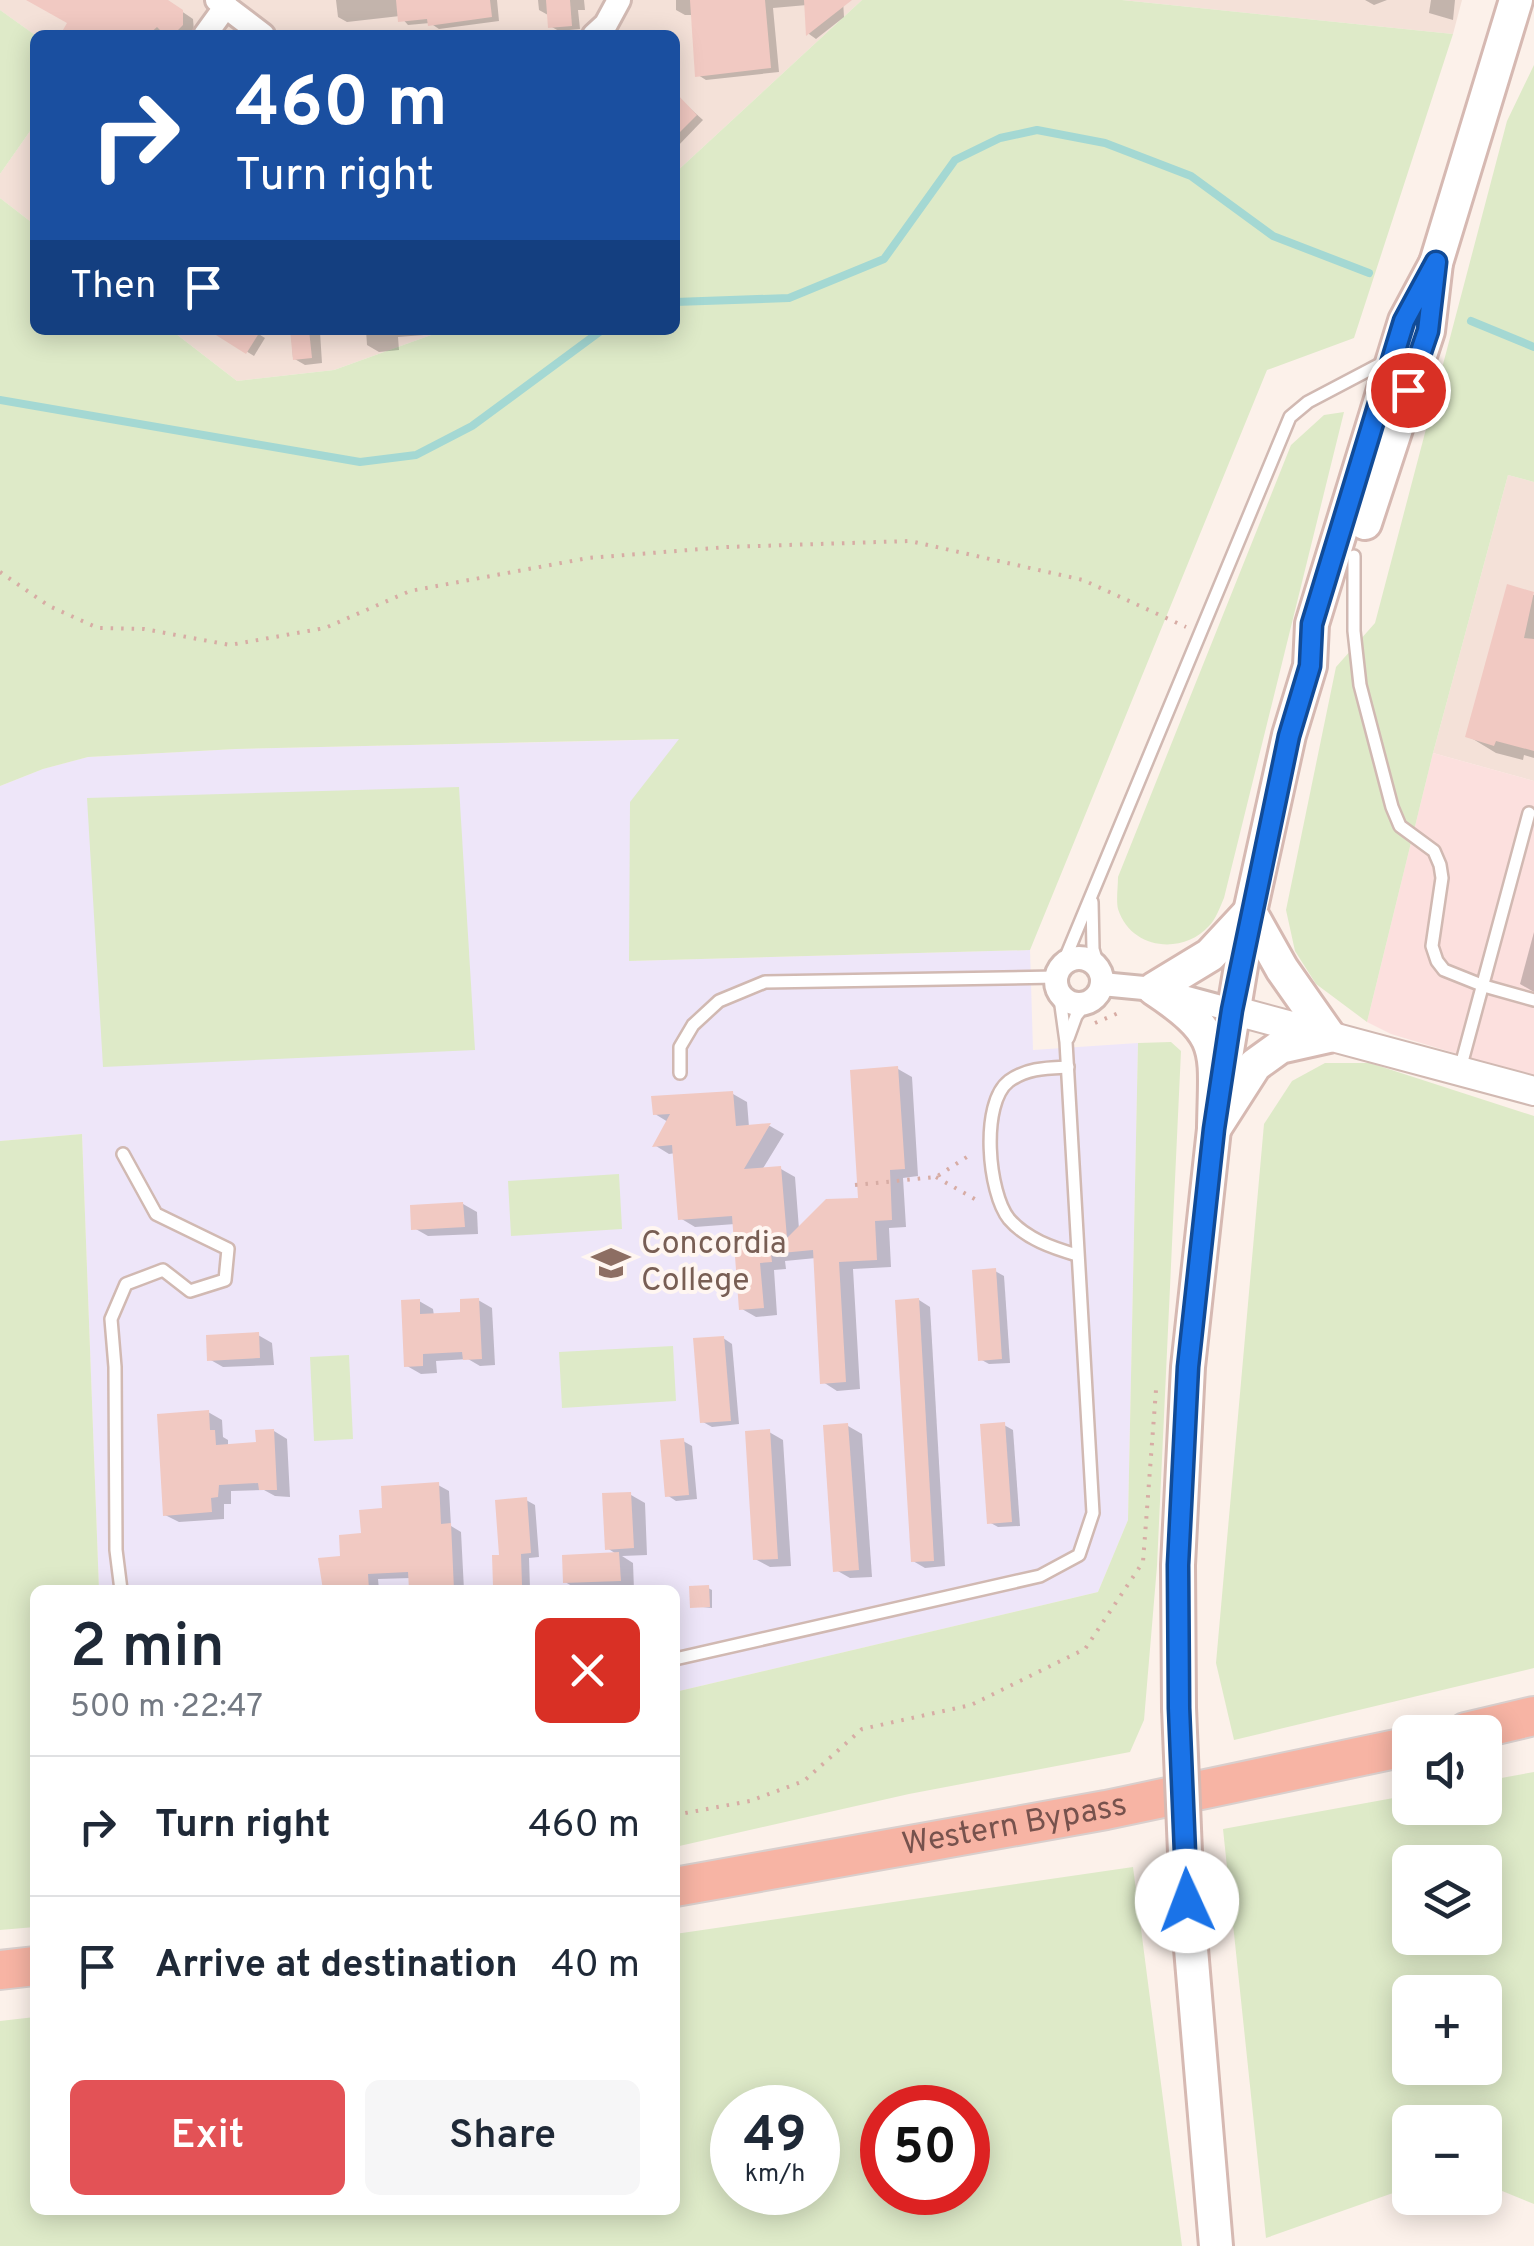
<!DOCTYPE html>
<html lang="en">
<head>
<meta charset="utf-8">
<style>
  :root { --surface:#fff; --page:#f6f6f7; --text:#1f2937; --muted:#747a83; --line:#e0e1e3; --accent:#e35256 }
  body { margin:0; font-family:Overpass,sans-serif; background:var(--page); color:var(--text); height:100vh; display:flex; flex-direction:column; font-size:38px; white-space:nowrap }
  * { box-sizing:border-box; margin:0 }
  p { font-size:32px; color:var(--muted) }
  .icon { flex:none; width:55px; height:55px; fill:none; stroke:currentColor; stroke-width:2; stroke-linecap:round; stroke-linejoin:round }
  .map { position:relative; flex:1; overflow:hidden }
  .panel { position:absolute; left:30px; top:1585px; width:650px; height:630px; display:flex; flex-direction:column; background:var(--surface); border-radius:15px; box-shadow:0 5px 25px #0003 }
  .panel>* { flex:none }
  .guide { position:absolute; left:30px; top:30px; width:650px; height:305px; border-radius:15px; box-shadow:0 5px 25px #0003; background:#1a4fa0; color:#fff; overflow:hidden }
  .controls { position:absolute; left:1392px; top:1715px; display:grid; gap:20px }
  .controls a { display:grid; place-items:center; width:110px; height:110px; border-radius:15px; background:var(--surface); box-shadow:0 5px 25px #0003; font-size:50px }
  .speed { position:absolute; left:710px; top:2085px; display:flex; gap:20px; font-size:50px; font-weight:700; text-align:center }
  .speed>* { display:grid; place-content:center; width:130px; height:130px; border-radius:50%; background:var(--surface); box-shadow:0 5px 25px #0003; line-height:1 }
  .speed small { font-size:25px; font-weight:400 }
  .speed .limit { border:15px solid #d22; background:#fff; color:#111 }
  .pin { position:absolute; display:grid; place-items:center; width:85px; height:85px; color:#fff; margin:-42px; border:5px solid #fff; border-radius:50%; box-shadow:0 2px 10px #0007 }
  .me { position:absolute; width:110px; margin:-55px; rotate:358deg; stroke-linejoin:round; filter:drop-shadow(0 0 8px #0008) }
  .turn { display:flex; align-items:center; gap:35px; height:210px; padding:0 40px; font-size:45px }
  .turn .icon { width:130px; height:130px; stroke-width:2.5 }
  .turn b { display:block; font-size:70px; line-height:85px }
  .then { display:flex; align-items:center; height:95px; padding:0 40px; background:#0003; gap:20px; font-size:38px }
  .round { display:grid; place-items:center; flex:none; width:105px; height:105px; border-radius:15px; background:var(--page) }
  .overview { display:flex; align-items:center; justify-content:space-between; height:170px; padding:0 40px }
  h1 { font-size:60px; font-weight:600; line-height:75px }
  .action { display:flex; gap:20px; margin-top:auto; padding:20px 40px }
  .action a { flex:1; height:115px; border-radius:15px; background:var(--accent); color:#fff; font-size:40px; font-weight:600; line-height:115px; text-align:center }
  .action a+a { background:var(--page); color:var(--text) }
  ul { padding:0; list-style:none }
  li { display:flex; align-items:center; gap:30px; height:140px; padding:0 40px; border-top:2px solid var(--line) }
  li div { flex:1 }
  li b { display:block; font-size:38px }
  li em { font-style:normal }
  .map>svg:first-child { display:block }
  .residential { fill:#f4e1d8 }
  .commercial { fill:#fce0de }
  .education { fill:#eee6f9 }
  .green { fill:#deeac8; fill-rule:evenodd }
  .shadow { fill:#0003 }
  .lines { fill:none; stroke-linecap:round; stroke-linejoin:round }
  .stream { stroke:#a4d8d3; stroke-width:8 }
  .building { fill:#f1c9c2 }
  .service-casing { stroke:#d1b9b2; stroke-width:16 }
  .minor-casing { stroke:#d1b9b2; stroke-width:28 }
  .tertiary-casing { stroke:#d1b9b2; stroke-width:32 }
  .secondary-casing { stroke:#d6b9b2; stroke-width:38 }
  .trunk-casing { stroke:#d9cfcd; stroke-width:42 }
  .path { stroke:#d7aca4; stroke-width:4; stroke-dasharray:2.5 8; stroke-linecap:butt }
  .service { stroke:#fff; stroke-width:11 }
  .minor { stroke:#fff; stroke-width:22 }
  .tertiary { stroke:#fff; stroke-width:28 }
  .secondary { stroke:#fff; stroke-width:32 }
  .trunk { stroke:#f7b4a4; stroke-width:38 }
  .secondary-bridge-casing { stroke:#d6b9b2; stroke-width:38; stroke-linecap:butt }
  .secondary-bridge { stroke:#fff; stroke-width:32 }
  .route-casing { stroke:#114b97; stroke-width:25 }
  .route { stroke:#1a73e8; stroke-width:18 }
  .labels { text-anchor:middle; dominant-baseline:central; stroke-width:8; stroke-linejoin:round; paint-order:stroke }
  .education-label { font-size:32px; fill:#785e54; stroke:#fff6f1; text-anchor:start }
  .street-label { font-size:32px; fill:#77524d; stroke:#fff6f1 }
</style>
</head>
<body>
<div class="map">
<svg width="1534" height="2246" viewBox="0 0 1534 2246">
  <rect width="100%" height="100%" fill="#fcf1ea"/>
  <g class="residential">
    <path d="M0,0H862L675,173V35H35L0,10Z"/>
    <path d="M1122,0H1462L1453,34Z"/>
    <path d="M35,124V225L0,198V174Z"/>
    <path d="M171,330H445L334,370L237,381Z"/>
    <path d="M1508,475L1534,482V781L1433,753Z"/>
  </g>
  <path class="commercial" d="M1433,753L1534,781V1077L1391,1034L1367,1022Z"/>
  <path class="education" d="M681,739L629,961L1030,950L1033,1050L1138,1043L1128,1520L1098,1592L675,1692V1590H99L82,1134L0,1141V786L43,769L88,757L236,749Z"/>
  <g class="green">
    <path d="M862,0H1122L1453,34L1354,338L1267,370L1030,950L629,961L630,802L679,739L236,749L88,757L43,769L0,786V198L35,225V330H171L237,381L334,370L445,330H675V173Z"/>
    <path d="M0,10L35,35V124L0,174Z"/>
    <path d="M1534,65V482L1508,475L1433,753L1367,1022L1316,984L1295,951L1286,910L1336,667L1375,623L1507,121Z"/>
    <path d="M1344,412L1224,898C1220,907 1216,919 1209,926C1183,955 1131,950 1118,909C1116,900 1118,887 1118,877L1291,445L1324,415Z"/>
    <path d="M459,787L475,1050L103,1067L87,798Z"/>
    <path d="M1171,1042L1181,1051L1157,1566L1144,1720L1130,1752L909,1794L675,1847V1692L1098,1592L1128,1520L1138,1043Z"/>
    <path d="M1325,1063H1370L1534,1116V1668L1234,1740L1216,1663L1264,1124L1292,1081Z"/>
    <path d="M82,1134L99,1590H35V1927L0,1930V1141Z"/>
    <path d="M619,1174L622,1229L511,1236L508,1181Z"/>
    <path d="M673,1346L676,1401L562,1408L559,1352Z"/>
    <path d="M349,1355L353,1439L314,1441L310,1357Z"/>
    <path d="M1534,1772V2204L1485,2184V2122H1410V2187L1266,2238L1223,1829L1410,1795V1808H1485V1781ZM1410,1862H1485V1938H1410ZM1410,1992H1485V2068H1410Z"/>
    <path d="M1133,1867L1182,2246H0V2021L35,2017V2210H675V1934ZM732,2108H818V2192H732ZM882,2108H968V2192H882Z"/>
  </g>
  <g class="shadow">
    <path d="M31,0H165L193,19L194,31L190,35H70V23Z"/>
    <path d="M336,0H497L499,21L439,29L430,23L408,25L400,16L347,22L338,17Z"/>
    <path d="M538,0H584L585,10H578L580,29L559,31L550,26L548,15L539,10Z"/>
    <path d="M676,0H843L844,17L816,39L809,34L807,5L773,8L779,72L706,80L698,75L694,15H685L676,10Z"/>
    <path d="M1365,0H1387L1374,5Z"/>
    <path d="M1431,0H1455L1453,20L1429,13Z"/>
    <path d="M684,103L703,120L675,149V112Z"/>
    <path d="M212,330H252L265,338L254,356Z"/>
    <path d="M291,330H339L320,332L322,363L305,365L293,358Z"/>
    <path d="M366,330H423L424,335L398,337L399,350L379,352L367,345Z"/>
    <path d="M1509,587L1534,595V758L1524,755L1523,760L1496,753L1468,736Z"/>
    <path d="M1534,932V992L1520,984Z"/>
    <path d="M898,1069L912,1077L918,1176L903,1178L906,1227L889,1228L891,1267L853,1269L860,1389L837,1391L823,1382L816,1258L785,1261L786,1269L774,1270L777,1315L756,1317L742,1309L735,1224L695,1227L680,1218L676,1153L669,1154L656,1146L668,1122L655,1114L733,1094L747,1102L749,1127L770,1126L784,1134L762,1170L781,1169L795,1177L799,1229L861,1200Z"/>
    <path d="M463,1204L477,1212L478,1234L428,1236L414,1228Z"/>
    <path d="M995,1271L1004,1276L1010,1363L989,1364L980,1359Z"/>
    <path d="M478,1300L492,1308L495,1365L480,1366L468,1359L436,1361L437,1373L421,1374L407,1366L419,1301L433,1309L434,1316L463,1314Z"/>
    <path d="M919,1300L930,1307L945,1566L925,1568L913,1561Z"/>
    <path d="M258,1335L272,1343L274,1365L223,1367L209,1359Z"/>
    <path d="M723,1338L732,1344L739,1424L712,1427L703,1422Z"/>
    <path d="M208,1412L222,1420L223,1437L228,1440V1447L258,1445L274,1431L287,1439L290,1497L275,1496L264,1490L231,1491V1504H224V1519L179,1522L165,1515Z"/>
    <path d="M1004,1425L1013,1430L1020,1526L998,1527L989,1522Z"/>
    <path d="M848,1426L862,1434L872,1577L850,1578L836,1570Z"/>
    <path d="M769,1432L783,1440L791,1566L770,1567L755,1559Z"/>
    <path d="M683,1441L692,1446L697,1499L676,1501L667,1495Z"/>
    <path d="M438,1485L449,1491L451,1526L461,1532L464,1590H412L411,1578L378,1579L379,1590H325L343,1558L364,1536Z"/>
    <path d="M631,1495L645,1503L647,1555L622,1556L633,1563L634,1590H579L565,1582L618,1555L607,1548Z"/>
    <path d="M526,1500L535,1505L539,1557L529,1558L530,1589L504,1590L495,1585L502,1558Z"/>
    <path d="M708,1588L712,1590V1608L692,1606Z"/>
  </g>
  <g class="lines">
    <g class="stream">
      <path d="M675,302L789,298L884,259L955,160L1000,138L1037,130L1105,143L1191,176L1273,236L1369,273"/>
      <path d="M1471,321L1534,347"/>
      <path d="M0,400L360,462L416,455L472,426L602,330"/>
    </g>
  </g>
  <g class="building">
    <path d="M26,0H168L183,10V25L173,35H165L157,27L148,35H60L67,23Z"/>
    <path d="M396,0H490L492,17L428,26L427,19L398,22Z"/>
    <path d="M546,0H570L572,26L548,28Z"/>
    <path d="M690,0H765L771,68L695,77Z"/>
    <path d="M804,0H852L806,36Z"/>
    <path d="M675,92L697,115L675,137Z"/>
    <path d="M208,330H261L246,354Z"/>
    <path d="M290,330H309L312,358L293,360Z"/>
    <path d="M1507,584L1534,592L1524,638L1534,639V751L1496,741L1494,746L1465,737Z"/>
    <path d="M898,1066L905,1169L890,1170L892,1220L875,1221L877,1260L839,1262L846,1382L820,1384L813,1250L771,1254L772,1262L760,1263L764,1308L739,1310L732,1216L678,1220L672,1145L652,1147L670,1114L653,1115L651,1096L733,1091L736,1126L771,1123L744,1169L781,1166L787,1238L826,1199L858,1198L850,1070Z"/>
    <path d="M463,1202L465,1227L411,1230L410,1205Z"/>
    <path d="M996,1268L1002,1359L978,1361L972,1270Z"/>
    <path d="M479,1298L482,1359L463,1360L462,1352L423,1354V1366L404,1367L401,1300L420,1299V1314L460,1312V1299Z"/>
    <path d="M919,1298L934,1561L911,1562L895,1300Z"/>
    <path d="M259,1332L260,1358L207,1361L206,1335Z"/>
    <path d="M724,1336L731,1421L700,1423L693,1338Z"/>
    <path d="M209,1410L210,1430H215L216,1445L256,1442L255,1430L274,1429L277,1490H259L258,1483L219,1485L218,1497L211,1498L212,1512L163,1516L157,1414Z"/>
    <path d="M1005,1422L1012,1522L987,1524L980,1424Z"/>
    <path d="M848,1423L859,1570L833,1572L823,1425Z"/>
    <path d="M770,1429L778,1559L753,1560L745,1431Z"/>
    <path d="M684,1438L689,1495L665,1497L660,1440Z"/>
    <path d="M439,1482L441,1524L451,1523L454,1590H409L408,1572L368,1574L369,1590H323L318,1558L340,1556L339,1535L361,1533L359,1510L382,1508L381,1486Z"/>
    <path d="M631,1492L634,1548L605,1550L602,1493Z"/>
    <path d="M527,1497L531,1553L521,1554L522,1585L493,1586L492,1555H499L495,1500Z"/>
    <path d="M619,1552L621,1581L563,1583L562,1555Z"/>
    <path d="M709,1585L710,1607L690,1608L689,1586Z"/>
  </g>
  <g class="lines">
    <g class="service-casing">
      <g id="service">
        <path d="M1354,556V631L1360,685L1392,807L1400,826L1434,851L1440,865L1442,878L1432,946L1437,961L1444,970L1484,986L1534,1000"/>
        <path d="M1092,902L1093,949L1099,969"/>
        <path d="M1062,966L1290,417L1308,402L1384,362"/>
        <path d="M1068,1038L1076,1016L1087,1002"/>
        <path d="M1068,1067C1046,1068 1027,1068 1009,1081C980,1103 988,1193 1009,1219C1026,1239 1053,1248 1077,1255"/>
        <path d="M1460,1069L1529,813"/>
        <path d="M680,1073V1047L693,1025L719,1001L765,982L1057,977"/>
        <path d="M121,1590L116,1550L115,1367L111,1319L126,1284L163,1270L190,1291L225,1280L228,1249L156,1214L123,1154"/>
        <path d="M675,1659L1040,1576L1079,1555L1093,1513L1066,1042L1059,991"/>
      </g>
    </g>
    <g class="minor-casing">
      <g id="minor">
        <path d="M217,0L263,35"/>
        <path d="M205,35L226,6"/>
        <path d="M594,35L606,24L619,0"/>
        <circle cx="1079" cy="981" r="23"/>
        <path d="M1102,984L1154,989L1232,1010"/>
      </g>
    </g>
    <g class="tertiary-casing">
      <path id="tertiary" d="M1232,1010L1534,1091"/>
    </g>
    <g class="secondary-casing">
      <g id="secondary">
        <path d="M1365,523L1428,331L1436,263L1516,0"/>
        <path d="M1250,912L1282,969L1329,1036L1280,1047L1255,1065L1214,1129C1215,1049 1225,1036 1154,989L1210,955Z"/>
        <path d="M1179,1708L1178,1565L1188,1367L1214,1129L1250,912L1289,735L1310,666L1312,624L1405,321L1436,263"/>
        <path d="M1187,1901L1216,2246"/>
      </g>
    </g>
    <g class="trunk-casing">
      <g id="trunk">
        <path d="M1466,1732L1534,1716"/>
        <path id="s1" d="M675,1887L1106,1810L1410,1746"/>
        <path d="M0,1970L35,1966"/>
      </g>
    </g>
    <g class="path">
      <path d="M0,572L49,606L98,628L144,629L230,645L325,628L410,591L588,558L727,547L910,541L1083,580L1186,627"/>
      <path d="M1095,1023L1123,1011"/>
      <path d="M936,1177L980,1202"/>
      <path d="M855,1185L936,1177L973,1153"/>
      <path d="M675,1815L750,1801L804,1781L862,1729L971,1705L1085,1649L1143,1562L1156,1390"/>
    </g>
    <use href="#service" class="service"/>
    <use href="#minor" class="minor"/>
    <use href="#tertiary" class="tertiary"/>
    <use href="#secondary" class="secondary"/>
    <use href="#trunk" class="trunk"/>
    <g class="secondary-bridge-casing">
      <path id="secondary-bridge" d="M1179,1708L1187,1901"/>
    </g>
    <use href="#secondary-bridge" class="secondary-bridge"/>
  </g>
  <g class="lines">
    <g class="route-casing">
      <path id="route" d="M1187,1901L1179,1708L1178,1565L1188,1367L1214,1129L1232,1010L1289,736L1310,666L1312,624L1404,321L1436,262L1428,331L1408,390"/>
    </g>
    <use href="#route" class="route"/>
  </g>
  <defs>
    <g id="school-bare" transform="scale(3)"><path d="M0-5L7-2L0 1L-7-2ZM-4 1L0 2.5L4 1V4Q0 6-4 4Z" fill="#8d6e63" stroke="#fff6f1" stroke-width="2.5" paint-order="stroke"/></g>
  </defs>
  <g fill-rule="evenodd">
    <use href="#school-bare" x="611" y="1263"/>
  </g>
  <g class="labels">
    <g class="education-label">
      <text x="641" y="1245">Concordia<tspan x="641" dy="37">College</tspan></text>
    </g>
    <g class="street-label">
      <text stroke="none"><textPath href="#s1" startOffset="345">Western Bypass</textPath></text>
    </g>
  </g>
</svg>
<div class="controls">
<a><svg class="icon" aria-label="sound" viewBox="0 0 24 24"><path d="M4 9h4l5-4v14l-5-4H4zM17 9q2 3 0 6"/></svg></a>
<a><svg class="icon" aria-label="layers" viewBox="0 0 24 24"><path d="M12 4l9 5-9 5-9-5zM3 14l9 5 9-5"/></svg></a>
<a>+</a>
<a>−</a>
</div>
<div class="speed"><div>49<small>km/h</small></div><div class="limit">50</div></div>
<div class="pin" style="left:1408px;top:390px;background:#d93025"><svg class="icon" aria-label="arrive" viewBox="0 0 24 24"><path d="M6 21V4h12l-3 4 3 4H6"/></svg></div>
<svg class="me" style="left:1187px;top:1901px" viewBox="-20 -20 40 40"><circle r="19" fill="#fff"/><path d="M0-13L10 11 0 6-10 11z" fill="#1a73e8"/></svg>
<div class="guide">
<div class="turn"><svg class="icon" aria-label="right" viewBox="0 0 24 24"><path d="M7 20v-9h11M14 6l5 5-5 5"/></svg><div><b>460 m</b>Turn right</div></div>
<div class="then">Then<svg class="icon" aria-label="arrive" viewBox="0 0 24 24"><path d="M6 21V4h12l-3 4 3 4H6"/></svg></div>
</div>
<section class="panel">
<div class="overview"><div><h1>2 min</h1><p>500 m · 22:47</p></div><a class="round" style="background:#d93025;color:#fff"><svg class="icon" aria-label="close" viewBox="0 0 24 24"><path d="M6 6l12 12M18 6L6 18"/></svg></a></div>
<ul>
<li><svg class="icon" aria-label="right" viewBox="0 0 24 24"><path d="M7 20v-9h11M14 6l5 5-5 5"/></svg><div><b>Turn right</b></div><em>460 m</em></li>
<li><svg class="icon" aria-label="arrive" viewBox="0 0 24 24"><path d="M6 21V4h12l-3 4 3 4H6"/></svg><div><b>Arrive at destination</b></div><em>40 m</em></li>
</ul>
<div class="action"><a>Exit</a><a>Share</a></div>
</section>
</div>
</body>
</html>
